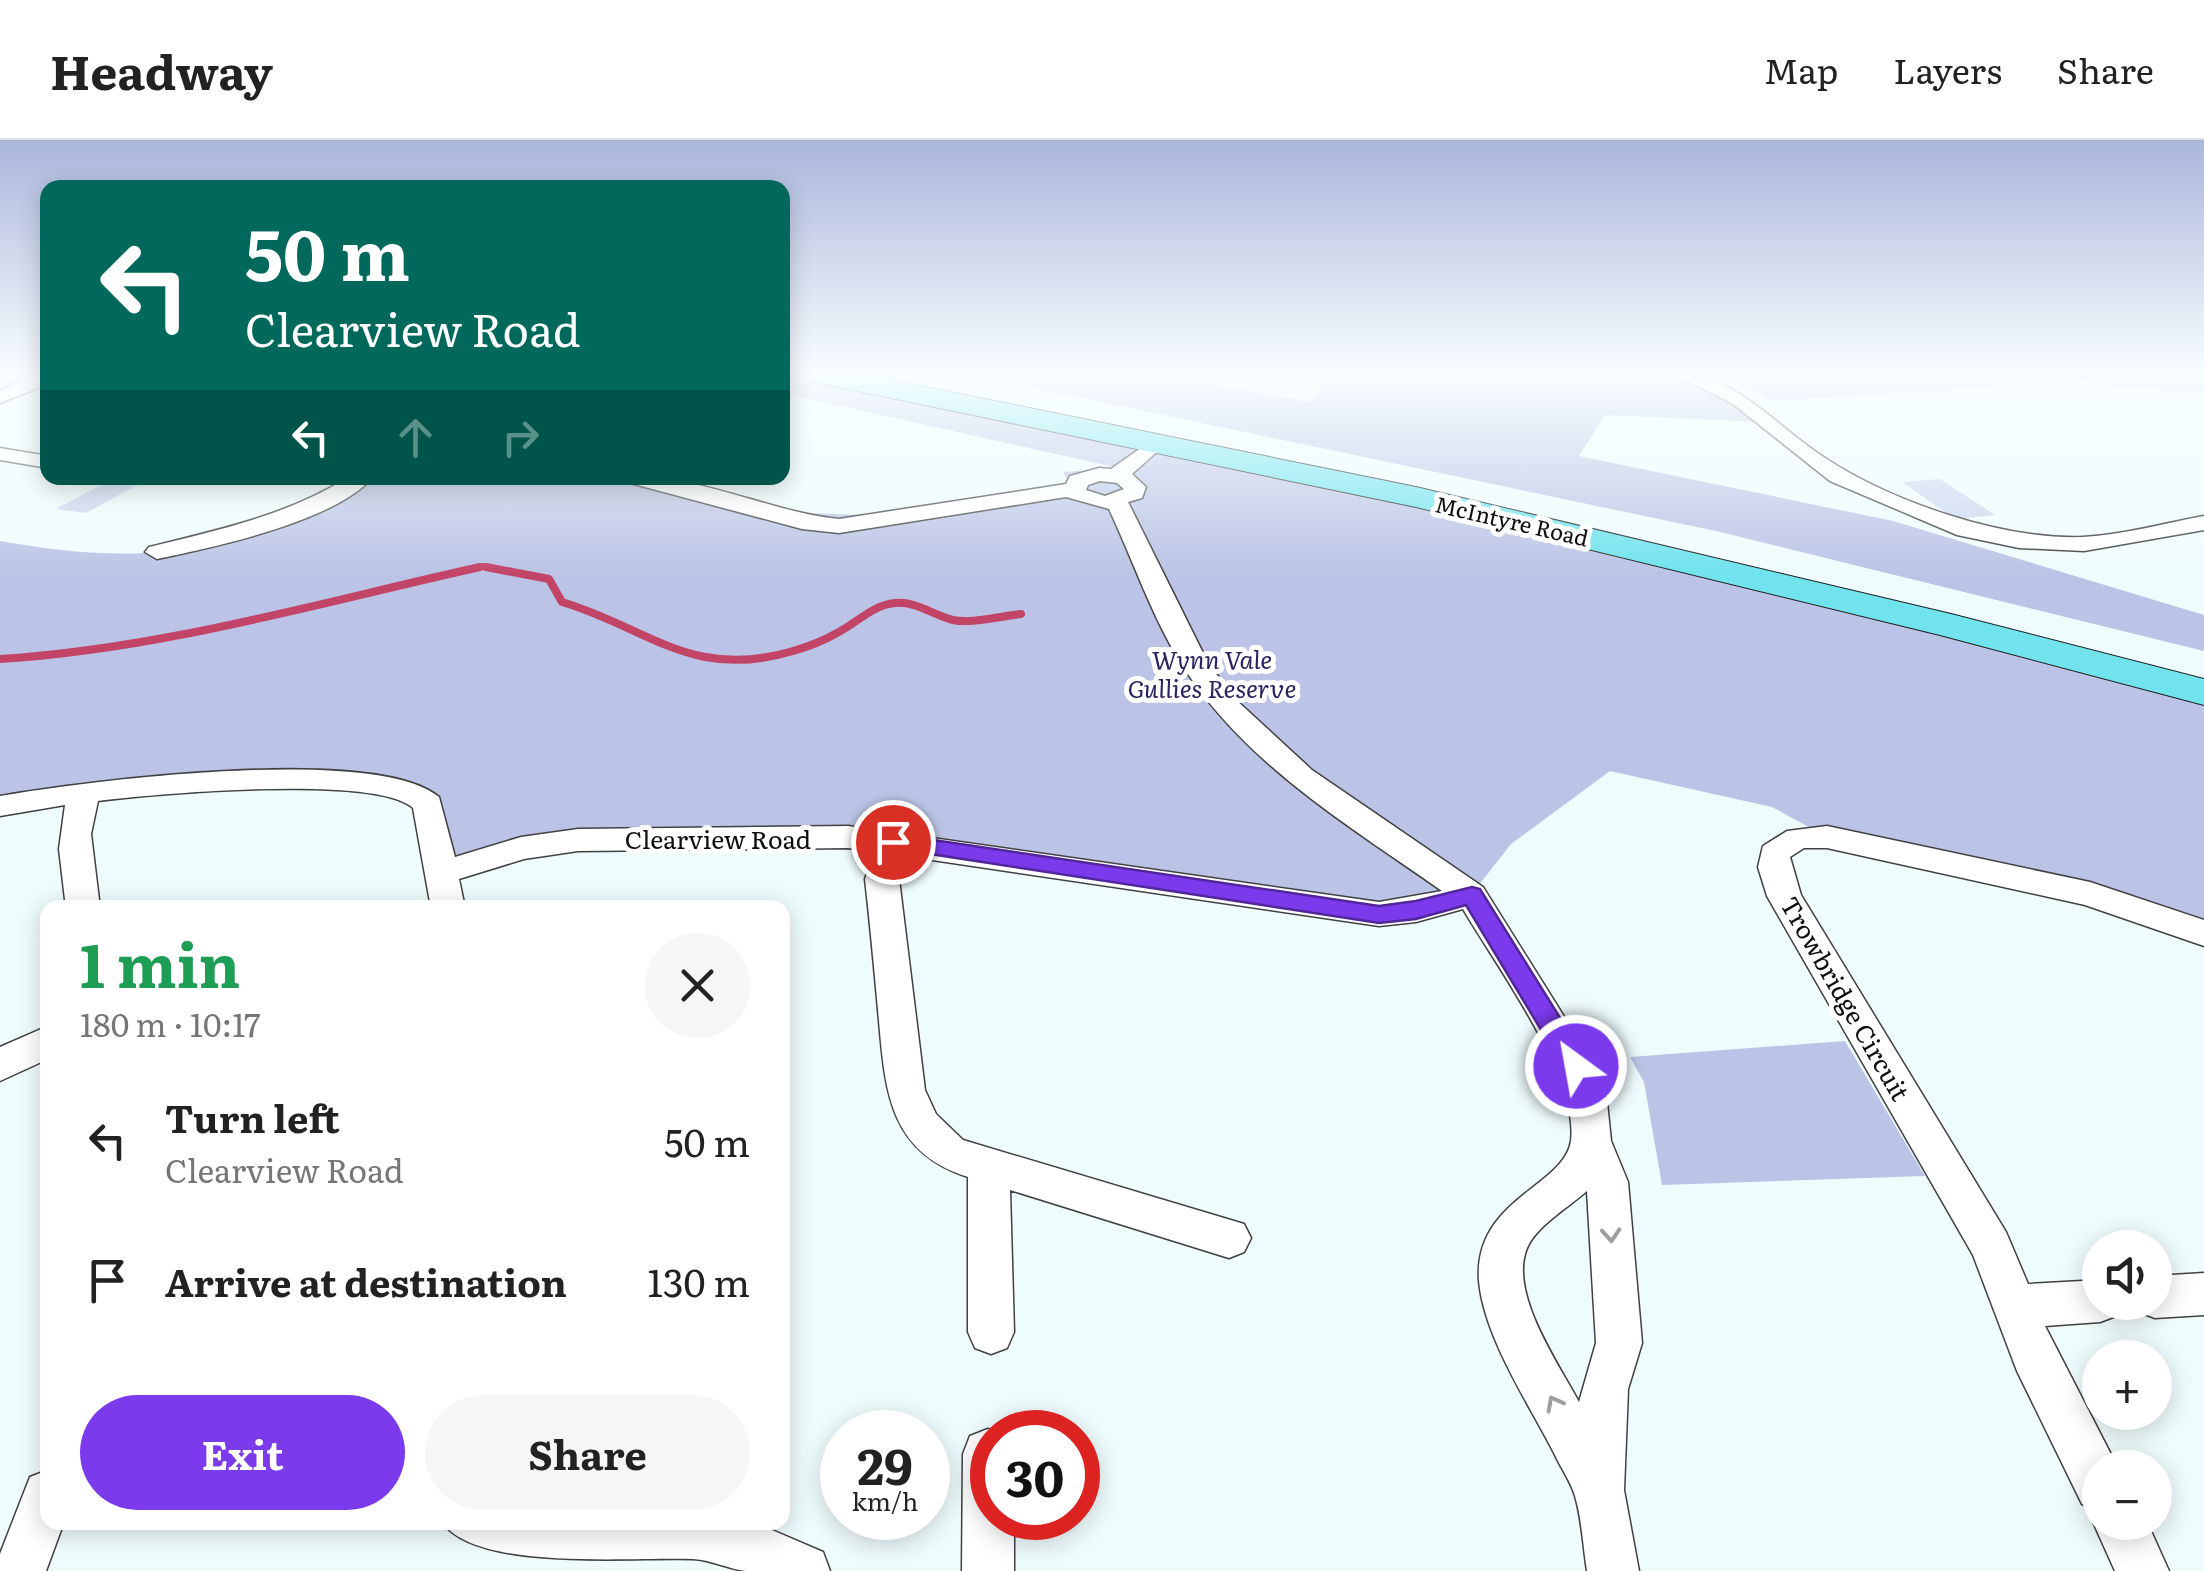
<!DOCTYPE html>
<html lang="en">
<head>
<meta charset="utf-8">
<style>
  :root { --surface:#fff; --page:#f6f6f6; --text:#222; --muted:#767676; --line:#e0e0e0; --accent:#7c3aed }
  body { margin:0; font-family:Literata,serif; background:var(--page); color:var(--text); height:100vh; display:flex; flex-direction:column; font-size:38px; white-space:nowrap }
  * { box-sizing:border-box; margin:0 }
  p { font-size:32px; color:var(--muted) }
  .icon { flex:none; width:55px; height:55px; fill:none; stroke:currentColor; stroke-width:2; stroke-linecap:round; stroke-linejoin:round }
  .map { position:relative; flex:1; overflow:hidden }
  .panel { position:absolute; left:40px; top:760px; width:750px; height:630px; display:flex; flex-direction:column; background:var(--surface); border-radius:20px; box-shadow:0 5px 25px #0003 }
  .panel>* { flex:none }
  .top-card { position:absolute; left:40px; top:40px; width:750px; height:305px; border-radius:20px; box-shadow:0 5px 25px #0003; background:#00695c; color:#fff; overflow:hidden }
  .buttons { position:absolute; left:2082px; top:1090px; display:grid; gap:20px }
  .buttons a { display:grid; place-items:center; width:90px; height:90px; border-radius:50%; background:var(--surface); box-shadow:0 5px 25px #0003; font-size:50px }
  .speed { position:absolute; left:820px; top:1270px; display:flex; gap:20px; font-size:50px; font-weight:700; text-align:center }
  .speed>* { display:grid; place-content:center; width:130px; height:130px; border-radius:50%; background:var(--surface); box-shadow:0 5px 25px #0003; line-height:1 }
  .speed small { font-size:25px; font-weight:400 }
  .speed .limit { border:15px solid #d22; background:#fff; color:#111 }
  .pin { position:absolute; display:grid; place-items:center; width:85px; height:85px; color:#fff; margin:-42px; border:5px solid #fff; border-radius:50%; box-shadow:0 2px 10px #0007 }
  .me { position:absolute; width:110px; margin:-55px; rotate:328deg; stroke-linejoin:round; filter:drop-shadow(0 0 8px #0008) }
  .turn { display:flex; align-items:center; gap:35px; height:210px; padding:0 40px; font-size:45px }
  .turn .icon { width:130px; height:130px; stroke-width:2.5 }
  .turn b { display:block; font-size:70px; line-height:85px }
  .lanes { display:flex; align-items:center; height:95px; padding:0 40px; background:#0003; justify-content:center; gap:50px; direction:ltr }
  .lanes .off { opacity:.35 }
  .round { display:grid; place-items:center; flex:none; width:105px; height:105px; border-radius:52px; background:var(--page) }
  .overview { display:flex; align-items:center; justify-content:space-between; height:170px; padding:0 40px }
  h1 { font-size:60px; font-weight:700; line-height:75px; color:#1e9e55 }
  .action { display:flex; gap:20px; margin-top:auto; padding:20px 40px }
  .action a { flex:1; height:115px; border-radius:60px; background:var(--accent); color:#fff; font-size:40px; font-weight:700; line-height:115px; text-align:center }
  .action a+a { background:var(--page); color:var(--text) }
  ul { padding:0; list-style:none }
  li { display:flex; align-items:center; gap:30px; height:140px; padding:0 40px }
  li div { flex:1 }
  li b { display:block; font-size:38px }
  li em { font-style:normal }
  header { display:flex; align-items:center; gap:60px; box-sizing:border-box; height:140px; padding:0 50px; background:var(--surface); border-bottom:2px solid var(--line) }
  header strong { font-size:48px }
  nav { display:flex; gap:55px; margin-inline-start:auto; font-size:35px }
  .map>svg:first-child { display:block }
  .green { fill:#bbc4e6 }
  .pitch { fill:#ccd7ee }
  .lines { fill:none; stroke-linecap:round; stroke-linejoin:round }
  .stream-far1 { stroke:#c24567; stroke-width:6 }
  .stream { stroke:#c24567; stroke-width:8 }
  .street-casing { stroke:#414141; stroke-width:3 }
  .primary-casing { stroke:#1f1f1f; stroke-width:2 }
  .street { fill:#fff; fill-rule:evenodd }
  .primary { fill:#70e3ed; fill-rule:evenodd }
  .oneway { stroke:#9f9f9f }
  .route { fill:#7c3aed; stroke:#51269a; stroke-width:2.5 }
  .labels { text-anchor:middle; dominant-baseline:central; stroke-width:10; stroke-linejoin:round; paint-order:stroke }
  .far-street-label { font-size:22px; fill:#0e0e0e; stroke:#fff }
  .park-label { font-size:25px; font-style:italic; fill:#2a2360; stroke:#fff }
  .street-label { font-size:25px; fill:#0e0e0e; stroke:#fff }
</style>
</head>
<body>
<header>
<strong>Headway</strong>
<nav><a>Map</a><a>Layers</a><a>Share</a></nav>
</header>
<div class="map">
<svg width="2204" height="1431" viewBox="0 0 2204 1431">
  <rect width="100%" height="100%" fill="#effcfe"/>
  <g class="green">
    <path d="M783,233H814L1158,302L2204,552V793L1827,697L1772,667L1610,631L1511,704L1471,755L1416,770L928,707L578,700L442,733L421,656L249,639L0,666V401C69,413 145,422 214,401C260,388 305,364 349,346L361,338H638L771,372L896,376L1073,349L1063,332L1119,328L783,253Z"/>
    <path d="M964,233H1148L1310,262L1331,233H1680L1704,242L1761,282L1605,275L1579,316L1893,381L2204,475V511L1716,391Z"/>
    <path d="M1742,233H2204V251L2111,247L2095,240L1771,261L1725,237Z"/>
    <path d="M1845,901L1925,1036L1662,1045L1644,942L1630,917Z"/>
  </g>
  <g class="pitch">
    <path d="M114,338L143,342L86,373L56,369Z"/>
    <path d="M1940,339L1995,375L1955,379L1902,342Z"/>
  </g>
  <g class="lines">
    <path class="stream-far1" d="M469,429L483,426L499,429"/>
    <g class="stream">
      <path d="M486,427L549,439L562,462C649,488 692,541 793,511C807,507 823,501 835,494C856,484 872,465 895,463C916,461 933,475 953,480C972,484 1001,476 1021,474"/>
      <path d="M0,519C162,509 322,462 480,427"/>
    </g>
    <g class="street-casing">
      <g id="street">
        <path d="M41,233H48V244L0,263V250Z"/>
        <path d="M1671,233C1735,233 1772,283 1822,316C1889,361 2001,400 2083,397C2123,395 2165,383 2204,376V390L2084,411L2019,408L1957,395L1830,341L1733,264Z"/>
        <path d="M1158,296L1168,302L1132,334L1146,347L1142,358L1128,362L1208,523L1235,559L1312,630L1483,747L1595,926L1607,962L1611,1001L1628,1042L1642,1203L1628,1249L1624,1350L1639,1431H1587C1583,1407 1582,1379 1575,1356C1571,1342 1561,1328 1555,1315C1529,1264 1484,1197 1479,1141C1473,1059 1564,1047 1571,1001C1579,937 1495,824 1463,769L1416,782L1379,786L905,716L899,739L925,950L936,974L963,1000L1244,1084L1251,1098L1244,1112L1229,1118L1010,1050L1014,1192L1007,1208L991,1214L975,1208L968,1192V1037C885,1011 885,944 878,870C874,826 870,783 865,739L874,712L848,708L578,711L524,719L459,739L465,768H431L413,668C375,634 155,654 98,661L91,694L100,768H66L59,709L65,665L0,676V656C84,641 376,604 439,657L455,717L521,697L578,689L848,686L1379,762L1442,751C1349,686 1247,625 1184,528C1153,480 1133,420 1109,369L1066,357L839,393L802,389L630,343L627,338C698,333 768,372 839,379L1066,344L1070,336L1099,328L1111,329ZM1100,341L1117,343L1124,349L1105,356L1086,350L1088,345ZM1587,1051L1596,1203L1579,1262C1558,1223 1505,1148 1529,1104C1540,1084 1570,1066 1587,1051Z"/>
        <path d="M0,308L48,316V328L0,320Z"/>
        <path d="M347,338H372C333,382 214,407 157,419L145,412L149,407C218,390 285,376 347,338Z"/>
        <path d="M1827,686L2090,742L2204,780V806L2085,765L1827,708H1804L1790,717L1801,755L2006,1092L2028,1144L2100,1140V1162H2122L2116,1176L2100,1182L2045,1186L2118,1328H2100V1382H2147L2169,1431H2115L2093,1382L2098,1370L2082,1364L2017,1231L1973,1115L1767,756L1758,727L1763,706L1787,691Z"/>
        <path d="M48,886V919L0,941V907Z"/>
        <path d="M2204,1133V1175L2155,1178L2139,1172L2135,1162H2155V1136Z"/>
        <path d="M988,1289L996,1292H992V1378H1014V1431H962L963,1314L970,1296Z"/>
        <path d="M48,1330V1382H64L46,1431H0V1414L30,1337Z"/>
        <path d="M442,1382H753L823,1412L830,1431C803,1431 773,1431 746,1431C728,1429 712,1420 693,1419C626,1417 476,1431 442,1382Z"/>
      </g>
    </g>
    <g class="primary-casing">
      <path id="primary" d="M800,233H858L1416,347L1951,474L2204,539V565L1940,495L1416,367L814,242Z"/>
    </g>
    <use href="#street" class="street"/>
    <use href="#primary" class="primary"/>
  </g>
  <defs><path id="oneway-chevron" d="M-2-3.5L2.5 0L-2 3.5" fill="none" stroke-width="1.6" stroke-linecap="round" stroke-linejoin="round" transform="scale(2.5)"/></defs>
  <g class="oneway">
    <use href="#oneway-chevron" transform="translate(1611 1095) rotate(86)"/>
    <use href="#oneway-chevron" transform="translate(1554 1263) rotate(-118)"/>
  </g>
  <linearGradient id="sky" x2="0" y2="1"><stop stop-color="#abb6dc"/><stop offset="0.54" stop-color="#f8feff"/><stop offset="1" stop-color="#f8feff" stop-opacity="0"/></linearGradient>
  <rect width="2204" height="434" fill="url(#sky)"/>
  <path class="route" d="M893,694L1379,766L1416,761L1472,747L1480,749L1590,926L1586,933L1576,937L1567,933L1466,765L1416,779L1379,783L885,707L882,702Z"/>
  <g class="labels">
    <g class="far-street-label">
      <text transform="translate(1512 380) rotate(13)">McIntyre Road</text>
    </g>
    <g class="park-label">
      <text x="1212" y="518">Wynn Vale<tspan x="1212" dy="29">Gullies Reserve</tspan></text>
    </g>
    <g class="street-label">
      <text x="718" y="698">Clearview Road</text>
      <text transform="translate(1846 858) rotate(60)">Trowbridge Circuit</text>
    </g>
  </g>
</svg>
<div class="buttons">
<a><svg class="icon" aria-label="sound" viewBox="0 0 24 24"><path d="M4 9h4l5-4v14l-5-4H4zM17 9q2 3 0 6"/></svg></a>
<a>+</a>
<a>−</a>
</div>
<div class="speed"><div>29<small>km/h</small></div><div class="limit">30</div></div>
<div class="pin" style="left:893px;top:702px;background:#d93025"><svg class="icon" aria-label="arrive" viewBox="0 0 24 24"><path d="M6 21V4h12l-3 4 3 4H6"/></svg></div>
<svg class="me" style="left:1576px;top:926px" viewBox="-20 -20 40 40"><circle r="17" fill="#7c3aed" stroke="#fff" stroke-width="3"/><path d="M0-11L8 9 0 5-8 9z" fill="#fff"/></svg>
<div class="top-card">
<div class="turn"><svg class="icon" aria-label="left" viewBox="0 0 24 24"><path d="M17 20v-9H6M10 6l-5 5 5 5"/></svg><div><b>50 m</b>Clearview Road</div></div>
<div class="lanes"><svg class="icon" aria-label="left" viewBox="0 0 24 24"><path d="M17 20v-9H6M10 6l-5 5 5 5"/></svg><svg class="icon off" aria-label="ahead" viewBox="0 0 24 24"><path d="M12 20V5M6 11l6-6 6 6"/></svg><svg class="icon off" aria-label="right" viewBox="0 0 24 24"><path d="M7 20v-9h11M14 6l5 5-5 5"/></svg></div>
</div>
<section class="panel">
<div class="overview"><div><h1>1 min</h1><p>180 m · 10:17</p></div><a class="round"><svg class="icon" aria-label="close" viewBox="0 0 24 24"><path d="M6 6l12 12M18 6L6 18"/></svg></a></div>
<ul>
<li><svg class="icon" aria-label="left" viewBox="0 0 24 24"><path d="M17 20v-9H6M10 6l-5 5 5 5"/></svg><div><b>Turn left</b><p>Clearview Road</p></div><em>50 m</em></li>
<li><svg class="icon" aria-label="arrive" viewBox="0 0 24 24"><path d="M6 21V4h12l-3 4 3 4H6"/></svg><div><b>Arrive at destination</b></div><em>130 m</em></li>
</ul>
<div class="action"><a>Exit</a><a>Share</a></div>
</section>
</div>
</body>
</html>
